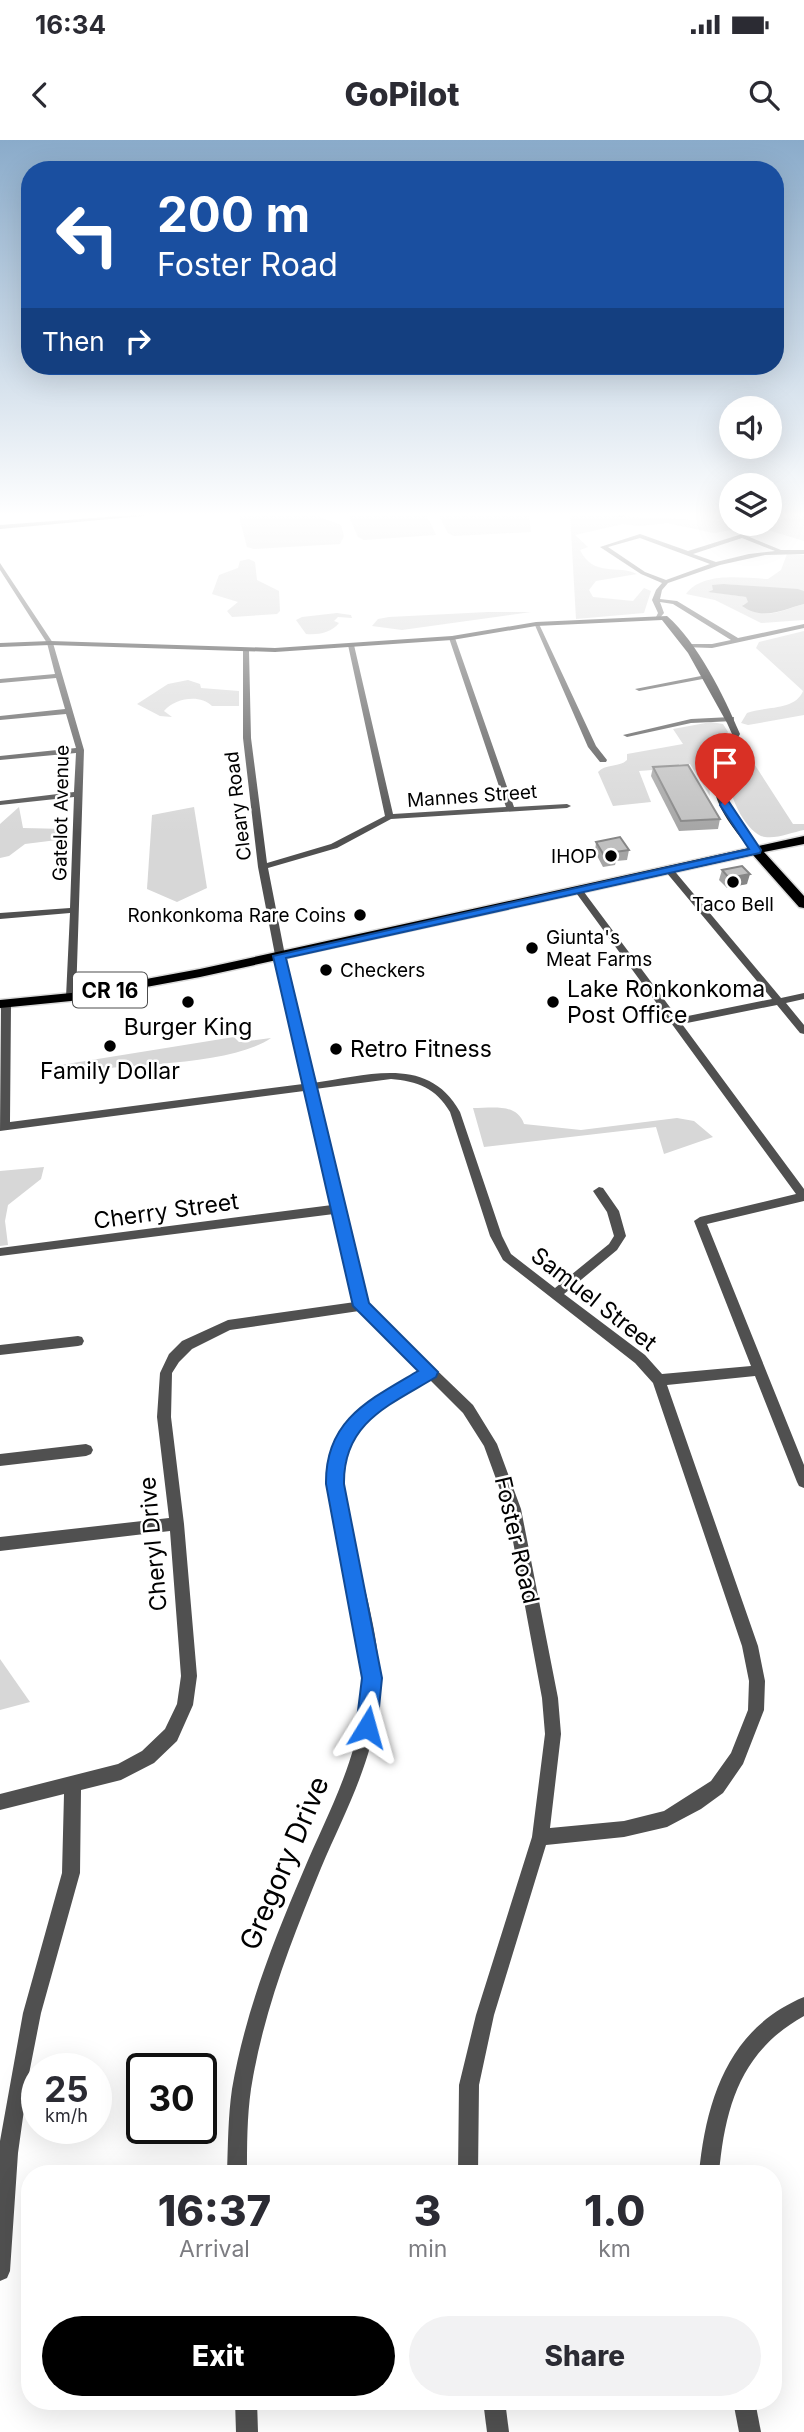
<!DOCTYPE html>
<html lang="en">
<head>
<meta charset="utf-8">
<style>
  :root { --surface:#fff; --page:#f2f2f3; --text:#2b2b33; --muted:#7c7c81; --accent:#000 }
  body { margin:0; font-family:Inter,sans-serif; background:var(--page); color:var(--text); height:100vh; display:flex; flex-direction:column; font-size:26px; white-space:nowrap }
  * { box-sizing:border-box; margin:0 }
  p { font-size:23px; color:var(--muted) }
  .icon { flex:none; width:38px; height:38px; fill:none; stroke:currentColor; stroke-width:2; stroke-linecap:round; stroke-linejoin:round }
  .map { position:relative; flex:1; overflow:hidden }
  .sheet { position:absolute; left:21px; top:2025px; width:761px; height:245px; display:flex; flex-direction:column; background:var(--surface); border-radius:28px; box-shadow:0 7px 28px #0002 }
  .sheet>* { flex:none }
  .top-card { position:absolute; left:21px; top:21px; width:763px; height:214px; border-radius:28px; box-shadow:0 7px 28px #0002; background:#1a4fa0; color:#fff; overflow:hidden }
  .tools { position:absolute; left:719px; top:256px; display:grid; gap:14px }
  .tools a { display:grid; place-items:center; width:63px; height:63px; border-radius:50%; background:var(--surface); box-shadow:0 7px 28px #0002; font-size:35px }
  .speed { position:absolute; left:21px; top:1913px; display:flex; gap:14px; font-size:35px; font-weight:700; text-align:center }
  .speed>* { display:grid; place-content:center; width:91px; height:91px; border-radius:50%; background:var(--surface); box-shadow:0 7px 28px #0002; line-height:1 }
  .speed small { font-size:18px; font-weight:400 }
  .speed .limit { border:4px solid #111; border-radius:10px; background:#fff; color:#111 }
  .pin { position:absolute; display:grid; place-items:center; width:60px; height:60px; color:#fff; margin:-72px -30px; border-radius:50% 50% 50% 0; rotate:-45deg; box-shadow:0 0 7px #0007 }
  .pin .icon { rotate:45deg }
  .me { position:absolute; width:77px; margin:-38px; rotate:8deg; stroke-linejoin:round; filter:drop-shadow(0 0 5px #0008) }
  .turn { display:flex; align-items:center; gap:24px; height:147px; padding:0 21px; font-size:32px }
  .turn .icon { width:91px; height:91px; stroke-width:2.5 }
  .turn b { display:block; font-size:49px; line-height:60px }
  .then { display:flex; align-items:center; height:66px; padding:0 21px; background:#0003; gap:14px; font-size:26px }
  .eta { display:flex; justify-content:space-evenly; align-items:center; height:119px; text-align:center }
  .eta b { font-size:42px; font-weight:800; line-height:49px }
  .button { display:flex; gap:14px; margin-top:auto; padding:14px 21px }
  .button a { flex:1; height:80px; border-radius:42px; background:var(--accent); color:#fff; font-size:28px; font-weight:800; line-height:80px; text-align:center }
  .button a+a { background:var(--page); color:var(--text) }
  .status { display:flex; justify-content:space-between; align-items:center; height:49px; padding:0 35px; background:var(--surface); direction:ltr }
  .status svg { height:19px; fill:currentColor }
  header { display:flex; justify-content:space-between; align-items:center; height:91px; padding:0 21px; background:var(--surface); font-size:32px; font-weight:800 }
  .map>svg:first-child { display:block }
  .green { fill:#d7d7d7 }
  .water { fill:#9e9e9e }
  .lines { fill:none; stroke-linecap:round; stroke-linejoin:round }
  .primary-casing { stroke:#dbdbdb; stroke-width:3 }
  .street { fill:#505050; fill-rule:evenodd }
  .secondary { fill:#1d1d1d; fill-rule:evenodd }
  .primary { fill:#000; fill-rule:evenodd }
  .wall { fill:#a5a5a5 }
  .shaded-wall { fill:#868686 }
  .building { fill:#c0c0c0; stroke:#868686; stroke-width:2 }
  .route { fill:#1a73e8; stroke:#114b97; stroke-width:2 }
  .poi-dot { fill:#000; stroke:#fff; stroke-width:2.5 }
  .labels { text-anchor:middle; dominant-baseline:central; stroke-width:5; stroke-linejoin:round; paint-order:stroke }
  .far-street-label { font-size:19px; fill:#000; stroke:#fff }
  .far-poi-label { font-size:19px; fill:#000; stroke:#fff; text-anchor:end }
  .shield { fill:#fff; stroke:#4c4c4c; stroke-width:2 }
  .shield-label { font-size:21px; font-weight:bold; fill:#000 }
  .poi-label { font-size:23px; fill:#000; stroke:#fff; text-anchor:start }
  .street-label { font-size:23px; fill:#000; stroke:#fff }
  .near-street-label { font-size:28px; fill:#000; stroke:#fff }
</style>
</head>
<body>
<div class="status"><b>16:34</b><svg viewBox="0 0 49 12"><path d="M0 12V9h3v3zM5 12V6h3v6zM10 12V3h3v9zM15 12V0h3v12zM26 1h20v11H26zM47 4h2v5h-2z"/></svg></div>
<header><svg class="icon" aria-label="back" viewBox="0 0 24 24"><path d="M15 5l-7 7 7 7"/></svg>GoPilot<svg class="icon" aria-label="search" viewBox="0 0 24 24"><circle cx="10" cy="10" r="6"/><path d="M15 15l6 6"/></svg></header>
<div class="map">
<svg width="804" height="2292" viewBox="0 0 804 2292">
  <rect width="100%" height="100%" fill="#fff"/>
  <g class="green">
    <path d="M254,374H311L341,385L344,396L340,404L254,409L247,407L239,377Z"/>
    <path d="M348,374H426L436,395L364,400L358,397Z"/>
    <path d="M438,374H529L531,392L454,396L448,393Z"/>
    <path d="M570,374L770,383L789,377V374H804V401L755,386L714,393L667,383L639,386L623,384L575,395L588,407L580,410C594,438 618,424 637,434L596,441L589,450L593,457L633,461L644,448L651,451L644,473L576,479Z"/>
    <path d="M787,414L804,415V451L724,444L712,452L746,457L749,462L743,465C763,482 782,470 804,464V480L761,483L715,460L686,454C703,431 743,438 768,439L781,430Z"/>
    <path d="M249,419L255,422L257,440L279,451L280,471L277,474L232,477L227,471L238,462L212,454L219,435L238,428L240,421Z"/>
    <path d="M488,472H531L402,490L372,486L378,479L389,477Z"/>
    <path d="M337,473L351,475L352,478L338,477L334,481L339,483C331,493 318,495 306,494L296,480L302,477Z"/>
    <path d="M804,491V575L748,585L741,583L747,573C765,566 795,571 803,551L756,508L759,502Z"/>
    <path d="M188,540L200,544L201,548L239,551V566H212C200,554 175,558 164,571L172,577L160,576L137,564L168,544Z"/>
    <path d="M711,582L723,584L728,592C716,613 707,631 710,656L690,624H679V628L639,631L651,662L613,666L598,632C606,623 619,628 627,620V614L683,604L673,589Z"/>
    <path d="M738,614L751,619L793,684H804V690C793,692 777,699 765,697C743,694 713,630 738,614Z"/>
    <path d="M19,667L23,688L66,689L65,699L25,704L9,716L0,718V684Z"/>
    <path d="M194,667L207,748L177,762L147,749L152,675Z"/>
    <path d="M234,897L239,902L271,898C230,927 115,924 61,933L48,927Z"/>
    <path d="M473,968C493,968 517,963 524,984L581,990L677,978L694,981L713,997L664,1014L656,987L484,1007Z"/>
    <path d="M44,1027L41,1039L8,1065L5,1081L8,1105L0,1106V1031Z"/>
    <path d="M0,1519L30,1562L0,1570Z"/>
  </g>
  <path class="water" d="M724,444L798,449L804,451V464C781,470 764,481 742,466L748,462L746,457L708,452L713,450L712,445Z"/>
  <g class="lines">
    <g class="primary-casing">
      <path id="primary" d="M804,696V704L764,712L804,756V768L799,767L753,715L200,837L71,861L0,868V860L71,853L200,829Z"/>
    </g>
    <g class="street">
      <path d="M146,374H165L0,389V385Z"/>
      <path d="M618,374H624V376L619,377Z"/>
      <path d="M640,394L688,411L742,394L781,410H804V414L765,415L720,425L668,443L662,450L660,459L677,461L738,498L804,484V488L712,508L684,507V505L686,504H712L731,500L673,464L660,462L664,473L659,479H655L658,473L652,460L656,450L662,443L641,434L600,407ZM640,398L710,424L666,440L645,432L608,407ZM742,398L775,411L749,414L716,422L693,414Z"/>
      <path d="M0,423L53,503L84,610L76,857L71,860L66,857L70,773L0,779V773L70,768L74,657L0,665V661L74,652L76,613L0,620V616L76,608L66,574L0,580V576L65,569L56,538L0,543V539L55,534L47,503L0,430Z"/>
      <path d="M534,483L539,484L596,606L607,620L606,622H600L588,607Z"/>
      <path d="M452,496L455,498L514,667L567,664L571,666L567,668L391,679L337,708L268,728L298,882L313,943C367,936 428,914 460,972L502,1096L511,1114L555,1148L609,1104L614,1096L607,1072L593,1051L599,1047L603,1048L619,1071L626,1096L617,1110L564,1154L645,1215L662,1234L751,1226L694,1081L700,1077L796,1054L574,750L581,748L678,878L772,859L666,732L665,730L669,727L672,728L781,858L804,853V859L786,863L804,885V894L800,893L777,865L682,884L804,1049V1061L707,1084L804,1325V1348L799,1346L797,1342L755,1236L667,1245L758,1506L765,1541L764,1570L743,1624L723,1653L701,1669L667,1687L624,1697L546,1705L494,1875L479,1945L478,2034H458L459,1945L476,1875L532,1697L545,1594L542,1558L507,1369L484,1306L463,1273L429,1239C403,1255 360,1275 347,1304C330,1339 365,1439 372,1480C378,1509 382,1539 378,1569C371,1625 343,1676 321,1728C292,1799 263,1872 251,1949C247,1977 247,2005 247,2034H227C228,2005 228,1977 232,1949C245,1873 273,1802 303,1732C325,1679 355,1626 362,1567C371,1495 343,1423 330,1353C320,1285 370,1261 421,1231L359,1171L230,1190L192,1209L179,1222L172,1233L171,1277L184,1384L197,1536L193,1565L177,1601L154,1623L121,1640L81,1650L80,1733L41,1873L29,1934L18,2013L10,2131L7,2138L0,2141V2001L23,1873L62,1733L64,1654L0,1670V1654L118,1624L142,1611L165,1589L177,1564L181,1536L170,1391L0,1411V1397L169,1378L157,1277L160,1233L169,1214L182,1201L228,1180L355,1162L334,1074L0,1116V1108L332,1065L304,951L0,991L1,864L6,861L11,864L10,982L303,944L288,882L258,727L243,598V511L246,509L249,511L251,598L267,723L331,704L385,676L348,505L351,503L354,505L393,674L506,667L449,498ZM391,939C417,941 436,948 450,972L490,1096L503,1120L635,1223L653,1243L742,1506L749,1541L748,1570L731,1613L711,1641L664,1671L624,1681L550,1688L561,1594L558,1558L521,1369L497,1304L473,1265L368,1164L315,949Z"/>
      <path d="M706,535L710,537L708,538L639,551L635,549Z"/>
      <path d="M731,577H734V581L691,583L627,597L623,595L691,579Z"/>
      <path d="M78,1196L82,1197L84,1201L82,1205L78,1206L0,1215V1205Z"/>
      <path d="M86,1304L91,1306L93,1310L91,1314L86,1316L0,1326V1314Z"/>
      <path d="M804,1857V1876C741,1911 725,1966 719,2034H699C706,1959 729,1888 804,1857Z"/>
      <path d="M235,2261H257L258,2292H236Z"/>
      <path d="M483,2261H505L509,2292H487Z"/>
      <path d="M733,2261H755L761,2292H739Z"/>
    </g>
    <path class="secondary" d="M667,476C698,503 724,556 740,594C735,604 729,613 725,623C713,656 743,687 761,711L759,713H753C734,689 704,657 716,624C720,613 726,604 732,594L727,583L688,513L662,480L536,486L452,500L275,512L50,505L0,507V503L50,501L275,508L452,496L536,482Z"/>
    <use href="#primary" class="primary"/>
  </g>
  <g class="wall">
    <path d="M653,627L720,679L718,689L679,691L651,636Z"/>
    <path d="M596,702L629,710L627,720L616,721L615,725L603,727L595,712Z"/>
    <path d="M722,730L747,744L727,748L719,740Z"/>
  </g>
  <path class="shaded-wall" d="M750,734L747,744L727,748L729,738Z"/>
  <g class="building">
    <path d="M688,625L720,679L681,681L653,627Z"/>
    <path d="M620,697L629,710L615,712L617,716L605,717L596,702Z"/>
    <path d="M742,726L750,734L729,738L722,730Z"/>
  </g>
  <linearGradient id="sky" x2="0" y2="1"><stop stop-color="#8aabca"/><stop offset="0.54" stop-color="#fff"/><stop offset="1" stop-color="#fff" stop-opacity="0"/></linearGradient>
  <rect width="804" height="694" fill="url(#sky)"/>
  <path class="route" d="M721,662H729L761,710L760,713L286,818L369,1163L438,1232L436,1237C390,1265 343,1282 344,1344L382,1538L377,1587L374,1594L367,1597L359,1594L356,1587L362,1538L326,1344C325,1280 369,1260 418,1231L353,1166L273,816L749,709L720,665Z"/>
  <g class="poi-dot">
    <circle cx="611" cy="716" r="7"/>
    <circle cx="733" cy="742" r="7"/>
    <circle cx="360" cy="775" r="7"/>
    <circle cx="532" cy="808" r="7"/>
    <circle cx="326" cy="830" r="7"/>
    <circle cx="188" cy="862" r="7"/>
    <circle cx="553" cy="862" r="7"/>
    <circle cx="110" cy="906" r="7"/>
    <circle cx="336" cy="909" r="7"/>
  </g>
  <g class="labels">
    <g class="far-street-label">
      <text transform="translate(472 656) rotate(-4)">Mannes Street</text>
      <text transform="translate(238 666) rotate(-97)">Cleary Road</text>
      <text transform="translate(61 673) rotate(-89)">Gatelot Avenue</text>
    </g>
    <g class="far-poi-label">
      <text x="597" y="716">IHOP</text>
      <text x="733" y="764" text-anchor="middle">Taco Bell</text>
      <text x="346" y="775">Ronkonkoma Rare Coins</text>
      <text x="546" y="797" text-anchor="start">Giunta's<tspan x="546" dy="22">Meat Farms</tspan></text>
      <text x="340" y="830" text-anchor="start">Checkers</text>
    </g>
    <rect class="shield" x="73" y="832.5" width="74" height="35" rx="5"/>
    <g class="shield-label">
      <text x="110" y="850">CR 16</text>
    </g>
    <g class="poi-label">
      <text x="567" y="849">Lake Ronkonkoma<tspan x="567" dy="26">Post Office</tspan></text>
      <text x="188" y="887" text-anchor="middle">Burger King</text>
      <text x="350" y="909">Retro Fitness</text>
      <text x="110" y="931" text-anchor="middle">Family Dollar</text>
    </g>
    <g class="street-label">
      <text transform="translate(166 1071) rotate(-8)">Cherry Street</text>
      <text transform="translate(594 1159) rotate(38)">Samuel Street</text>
      <text transform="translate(517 1400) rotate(77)">Foster Road</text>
      <text transform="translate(153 1404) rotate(-95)">Cheryl Drive</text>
    </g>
    <g class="near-street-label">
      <text transform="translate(284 1723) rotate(-67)">Gregory Drive</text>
    </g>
  </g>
</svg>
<div class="tools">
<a><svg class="icon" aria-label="sound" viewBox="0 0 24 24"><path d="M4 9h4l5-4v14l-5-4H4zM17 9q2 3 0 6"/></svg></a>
<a><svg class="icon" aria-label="layers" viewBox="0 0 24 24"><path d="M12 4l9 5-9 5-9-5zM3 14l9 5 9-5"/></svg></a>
</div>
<div class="speed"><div>25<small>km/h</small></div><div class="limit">30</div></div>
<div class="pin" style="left:725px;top:665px;background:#d93025"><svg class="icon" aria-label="arrive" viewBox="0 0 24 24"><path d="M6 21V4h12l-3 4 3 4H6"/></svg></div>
<svg class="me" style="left:367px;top:1587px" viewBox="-20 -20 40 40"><path d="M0-17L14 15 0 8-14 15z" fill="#1a73e8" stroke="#fff" stroke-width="4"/></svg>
<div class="top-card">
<div class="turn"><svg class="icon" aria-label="left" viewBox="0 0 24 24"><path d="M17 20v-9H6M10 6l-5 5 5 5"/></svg><div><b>200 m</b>Foster Road</div></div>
<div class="then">Then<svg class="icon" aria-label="right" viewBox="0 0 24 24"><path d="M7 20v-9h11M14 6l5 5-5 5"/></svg></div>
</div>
<section class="sheet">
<div class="eta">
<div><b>16:37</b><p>Arrival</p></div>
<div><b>3</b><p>min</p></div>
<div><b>1.0</b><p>km</p></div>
</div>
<div class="button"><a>Exit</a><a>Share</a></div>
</section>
</div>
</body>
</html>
